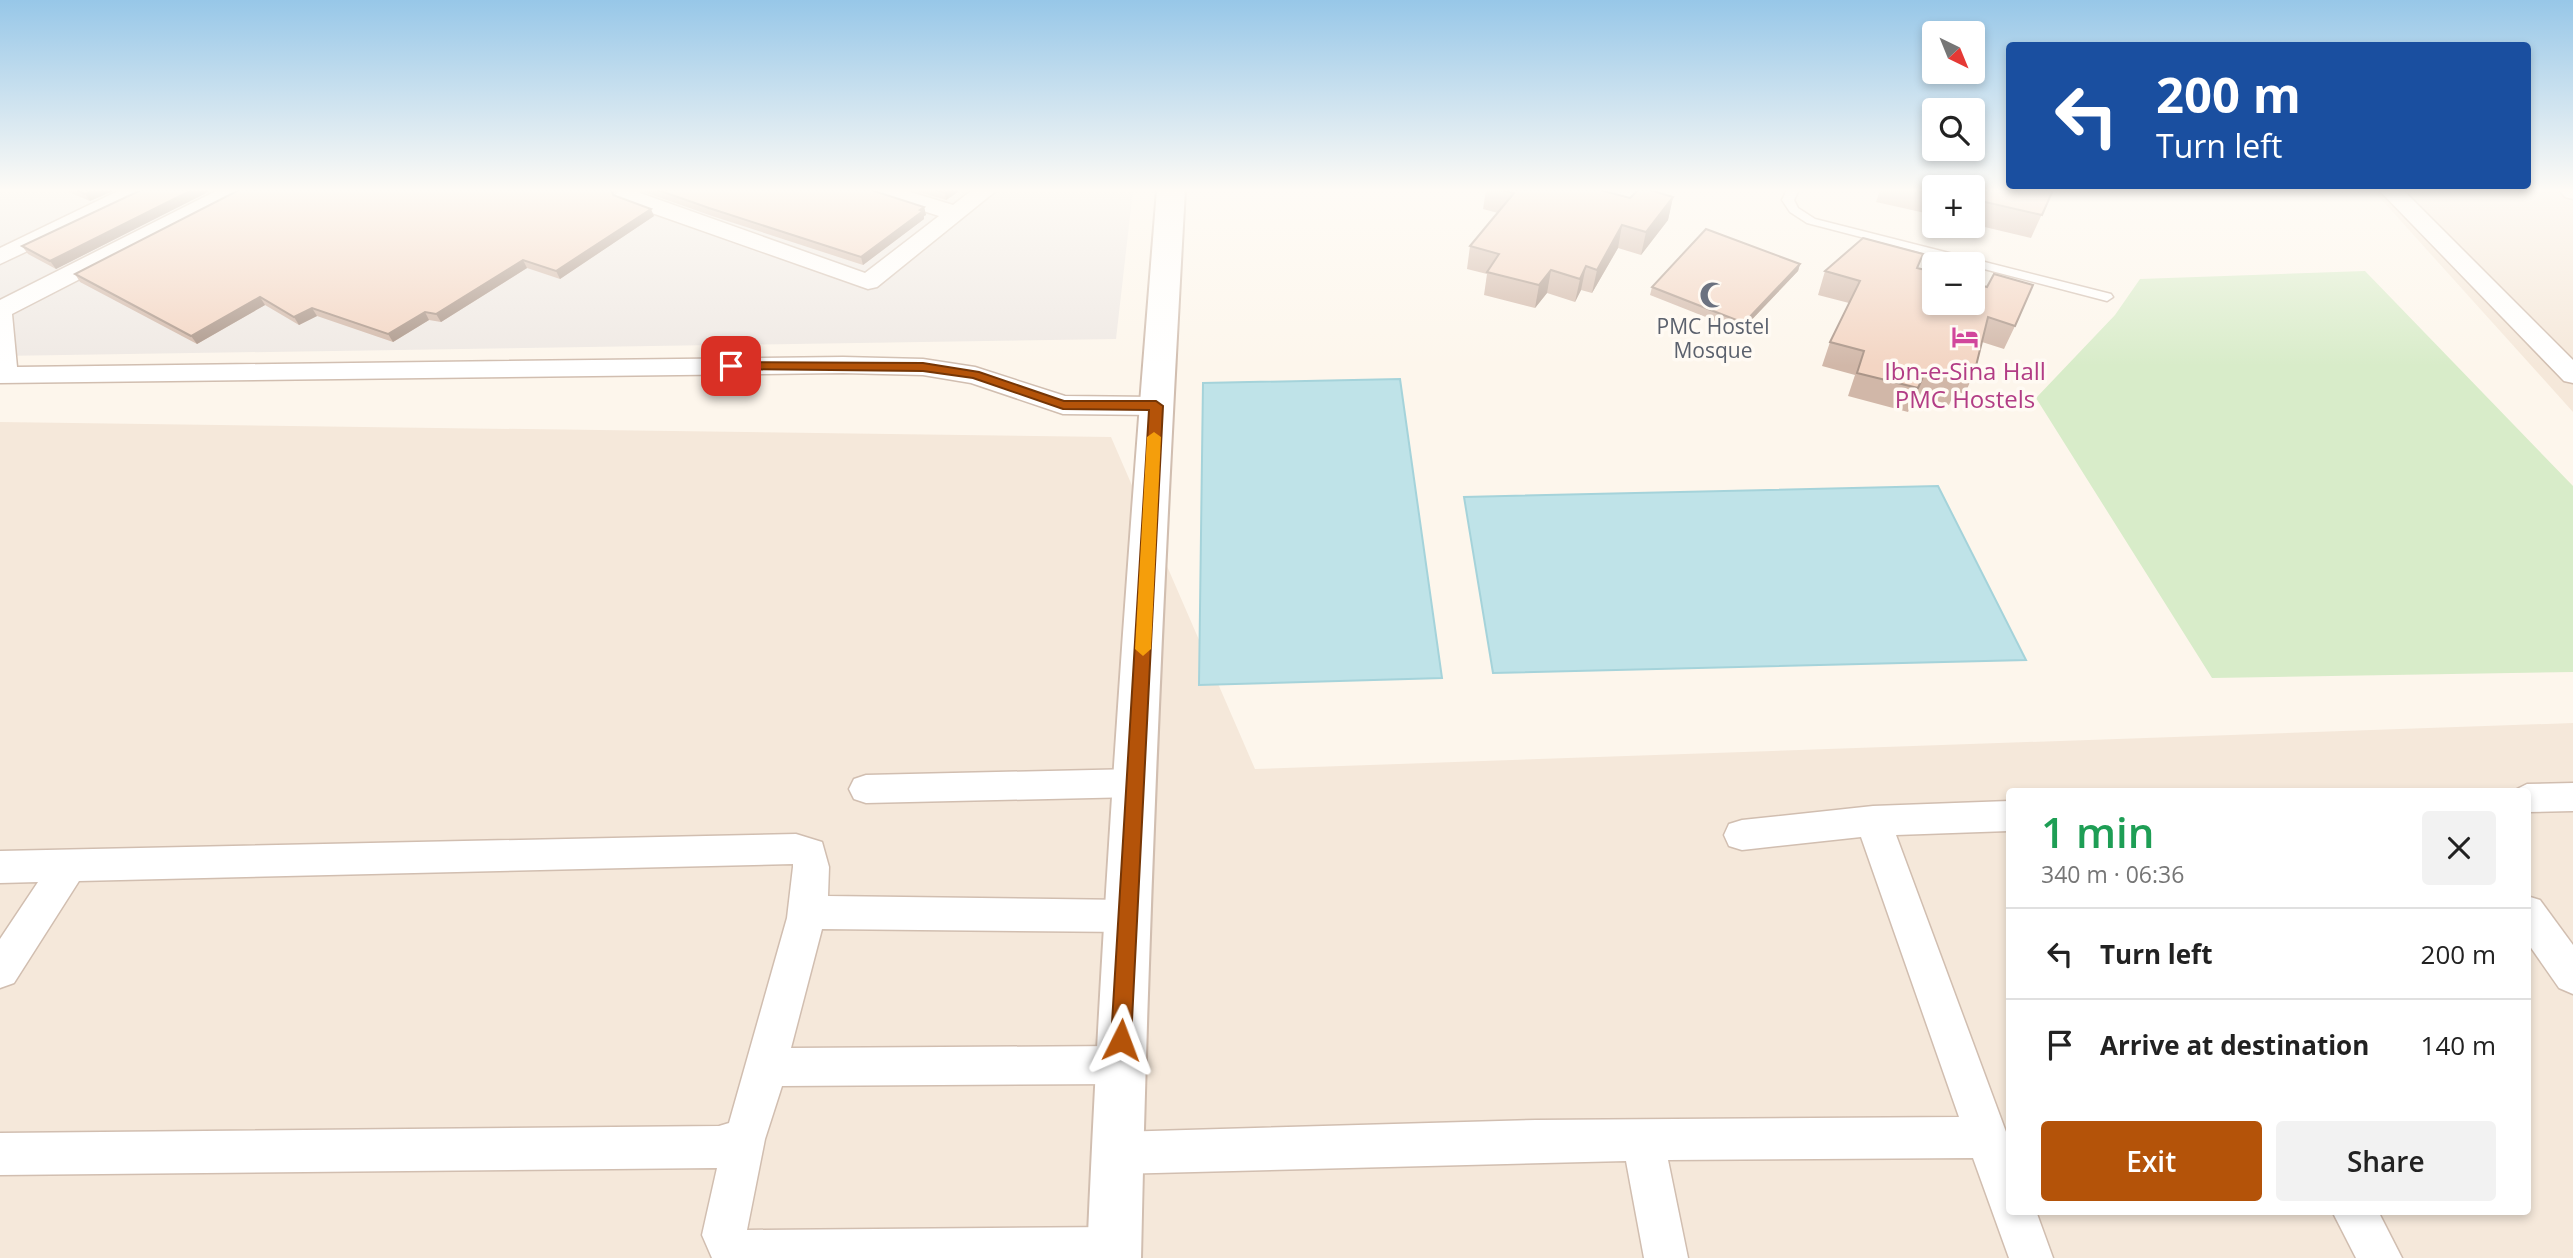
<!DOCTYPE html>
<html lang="en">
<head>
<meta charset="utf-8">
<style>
  :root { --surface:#fff; --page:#f2f2f2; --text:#222; --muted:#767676; --line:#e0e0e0; --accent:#b45309 }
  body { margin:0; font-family:"Open Sans",sans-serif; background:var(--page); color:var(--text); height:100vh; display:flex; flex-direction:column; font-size:26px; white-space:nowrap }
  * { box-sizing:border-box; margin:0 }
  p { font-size:23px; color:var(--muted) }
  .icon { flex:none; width:38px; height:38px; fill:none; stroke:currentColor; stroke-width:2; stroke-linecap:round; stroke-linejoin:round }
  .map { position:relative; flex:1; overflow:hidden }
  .side { position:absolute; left:2006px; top:788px; width:525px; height:427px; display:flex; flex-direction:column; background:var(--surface); border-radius:7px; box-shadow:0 4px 10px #0003 }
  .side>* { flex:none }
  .hud { position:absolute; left:2006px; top:42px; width:525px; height:147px; border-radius:7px; box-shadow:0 4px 10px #0003; background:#1a4fa0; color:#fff; overflow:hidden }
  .needle { width:46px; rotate:137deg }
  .tools { position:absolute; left:1922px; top:21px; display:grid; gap:14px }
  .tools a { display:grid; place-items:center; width:63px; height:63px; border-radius:7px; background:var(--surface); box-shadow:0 4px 10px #0003; font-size:35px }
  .pin { position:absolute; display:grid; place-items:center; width:60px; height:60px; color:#fff; margin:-30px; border-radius:14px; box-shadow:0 4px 10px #0006 }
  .me { position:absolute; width:77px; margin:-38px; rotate:3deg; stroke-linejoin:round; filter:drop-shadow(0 0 5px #0008) }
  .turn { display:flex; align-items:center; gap:24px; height:147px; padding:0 35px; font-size:32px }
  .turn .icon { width:91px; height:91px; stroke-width:2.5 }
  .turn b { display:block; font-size:49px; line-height:60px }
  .round { display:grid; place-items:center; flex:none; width:74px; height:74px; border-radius:7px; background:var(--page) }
  .headline { display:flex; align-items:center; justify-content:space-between; height:119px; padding:0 35px }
  h1 { font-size:42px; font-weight:600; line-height:52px; color:#1e9e55 }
  .action { display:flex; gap:14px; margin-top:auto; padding:14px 35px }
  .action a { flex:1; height:80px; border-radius:7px; background:var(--accent); color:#fff; font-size:28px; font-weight:600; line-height:80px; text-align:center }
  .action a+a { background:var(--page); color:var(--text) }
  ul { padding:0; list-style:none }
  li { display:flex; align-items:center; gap:21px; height:91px; padding:0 35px; border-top:2px solid var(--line) }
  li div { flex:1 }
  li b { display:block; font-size:26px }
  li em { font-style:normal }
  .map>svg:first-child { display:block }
  .residential { fill:#f5e8da; fill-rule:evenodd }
  .industrial { fill:#efe9e4 }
  .green { fill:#d8ecc9 }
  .water { fill:#bfe3e8; stroke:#a5d3da; stroke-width:2 }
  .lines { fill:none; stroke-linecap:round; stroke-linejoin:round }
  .service-casing { stroke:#d1beb0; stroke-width:3 }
  .minor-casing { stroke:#d1beb0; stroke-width:3 }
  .tertiary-casing { stroke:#d1beb0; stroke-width:4 }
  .service { fill:#fff; fill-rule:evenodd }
  .minor { fill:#fff; fill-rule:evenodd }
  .tertiary { fill:#fff; fill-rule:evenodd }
  .wall { fill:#d1b7a8 }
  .shaded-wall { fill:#aa9588 }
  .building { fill:#f3d5c3; stroke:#aa9588; stroke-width:2 }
  .route { fill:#b45309; stroke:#753606; stroke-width:2 }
  .slow { fill:#f59e0b }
  .labels { text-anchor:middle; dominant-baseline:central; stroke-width:7; stroke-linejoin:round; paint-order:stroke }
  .far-worship-label { font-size:21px; fill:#5b616d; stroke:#fffaf3 }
  .hotel-label { font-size:24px; fill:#b23c85; stroke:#fffaf3 }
</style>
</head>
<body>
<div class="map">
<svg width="2573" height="1258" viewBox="0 0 2573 1258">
  <rect width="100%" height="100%" fill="#fdf6ec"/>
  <g class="residential">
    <path d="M2373,190H2573V412Z"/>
    <path d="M0,422L1111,437L1255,769L2573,723V1258H0ZM2009,791H2527V1211H2009Z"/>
  </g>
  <path class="industrial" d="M0,190H1133L1116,339L0,356Z"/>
  <path class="green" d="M2365,271L2573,486V672L2212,678L2036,398L2115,315L2140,279Z"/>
  <g class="water">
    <path d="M1400,379L1442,678L1199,685L1203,383Z"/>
    <path d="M1938,486L2026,660L1493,673L1464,497Z"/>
  </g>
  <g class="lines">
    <g class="service-casing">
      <path id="service" d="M1787,190H1799L1794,200L1798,208L1815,219L2111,294L2113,297L2107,301L1807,223L1790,212L1782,200Z"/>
    </g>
    <g class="minor-casing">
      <g id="minor">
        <path d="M120,190H149L146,195L0,264V248Z"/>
        <path d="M218,190H246L243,195L12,314L17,367L843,357L923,359L975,367L1065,396L1156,397L1166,400L1169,406L1166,412L1156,415L1063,414L971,383L923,375L843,373L0,383V300Z"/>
        <path d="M619,190H642L640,193L865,273L939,216L873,195L870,190H904L953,205L972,190H997L877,287L868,289L618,201L615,196Z"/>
        <path d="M2379,190H2403L2573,360V383L2564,381Z"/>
        <path d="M2559,190H2573V199L2565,197Z"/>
        <path d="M1136,769L1148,773L1153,783L1148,793L1136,797L866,803L854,799L849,789L854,779L866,775Z"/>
        <path d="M2573,783V811L2527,812V791H2513L2527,784Z"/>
        <path d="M2009,801V831L1896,835L2009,1140V1211H2036L2053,1258H2009L1973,1158L1668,1160L1688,1258H1644L1626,1161L1117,1174L1102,1168L1096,1153L1102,1138L1117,1132L1536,1120L1959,1117L1861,837L1742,850L1729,846L1724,835L1729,824L1742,820L1873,806Z"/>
        <path d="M796,834L822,842L829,867L828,896L1128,900L1141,904L1147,916L1141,928L1128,932L822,929L791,1048L1120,1046L1134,1051L1140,1065L1134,1079L1120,1084L782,1086L765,1139L747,1230L1114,1227L1130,1233L1136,1249L1132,1258H712L702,1235L717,1168L0,1175V1133L719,1126L729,1123L787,918L793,867V864L79,881L14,983L0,988V939L38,882L0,883V851Z"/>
        <path d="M2527,896L2540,900L2573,945V994L2559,988L2527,942Z"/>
        <path d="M2332,1211H2378L2402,1258H2356Z"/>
      </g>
    </g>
    <g class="tertiary-casing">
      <path id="tertiary" d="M1157,190H1185C1165,546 1148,902 1141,1258H1087C1102,902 1128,545 1157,190Z"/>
    </g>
    <use href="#service" class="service"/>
    <use href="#minor" class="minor"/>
    <use href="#tertiary" class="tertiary"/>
  </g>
  <g class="wall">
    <path d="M64,190H115L90,201Z"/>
    <path d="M141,190H212L56,269L28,254L22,246Z"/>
    <path d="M239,190H617L613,195L654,216L560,279L527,268L441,322L429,320L393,342L317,316L299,325L265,305L197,344L80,282L75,274Z"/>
    <path d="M643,190H871L924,207L926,215L924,216V219L863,265L712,216L644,192Z"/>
    <path d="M913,190H961L946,200Z"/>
    <path d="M1486,190H1600L1630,198L1673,197L1668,220L1641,255L1618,248L1592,293L1581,290L1575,302L1547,293L1535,308L1484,295L1487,274L1467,269L1470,246L1498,213L1483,209Z"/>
    <path d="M1880,190H1934V215L1876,202Z"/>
    <path d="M1972,190H2053L2031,238L1972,224Z"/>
    <path d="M1800,264L1798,271L1741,331L1650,295L1652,287Z"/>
    <path d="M1917,268L2015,326L2004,349L1982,342L1975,370L1965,394L1955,391L1949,405L1916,394L1908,412L1848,396L1855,375L1822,366L1830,342L1849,303L1818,295L1825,271Z"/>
  </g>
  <g class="shaded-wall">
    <path d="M93,190H115L90,201L85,194Z"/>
    <path d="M192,190H212L56,269L50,261Z"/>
    <path d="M949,190H961L946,200L945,193Z"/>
    <path d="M1673,197L1668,220L1641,255L1646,232Z"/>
    <path d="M924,207L926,215L924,216V219L863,265L861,257Z"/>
    <path d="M651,209L654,216L560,279L556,271Z"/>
    <path d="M1622,225L1618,248L1592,293L1597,270Z"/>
    <path d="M523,260L527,268L441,322L436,314Z"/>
    <path d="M1800,264L1798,271L1741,331L1744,323Z"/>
    <path d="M1586,266L1581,290L1575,302L1580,279Z"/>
    <path d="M1551,270L1547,293L1535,308L1539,285Z"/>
    <path d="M260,297L265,305L197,344L191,336Z"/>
    <path d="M312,308L317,316L299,325L294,317Z"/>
    <path d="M425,312L429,320L393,342L388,334Z"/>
  </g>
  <g class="building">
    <path d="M77,190H93L85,194Z"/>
    <path d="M141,190H192L50,261L22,246Z"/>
    <path d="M239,190H611L613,195L651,209L556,271L523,260L436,314L425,312L388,334L312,308L294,317L260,297L191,336L75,274Z"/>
    <path d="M658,190H871L924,207L920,210L923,211L861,257L709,208Z"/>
    <path d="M936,190H949L945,193Z"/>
    <path d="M1501,190H1600L1630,198L1638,190H1650L1673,197L1646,232L1622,225L1597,270L1586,266L1580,279L1551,270L1539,285L1487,272L1499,254L1470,246L1514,193Z"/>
    <path d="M1972,190H2053L2042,215L1972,199Z"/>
    <path d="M1706,229L1800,264L1744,323L1652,287Z"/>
    <path d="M1863,238L1923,254L1917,268L1934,272V303H1972V283L1987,287L1994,274L2033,285L2015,326L1988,317L1975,370L1962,366L1959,381L1926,370L1918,388L1857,373L1864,351L1830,342L1860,281L1825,271Z"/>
  </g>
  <linearGradient id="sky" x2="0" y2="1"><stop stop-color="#97c7e8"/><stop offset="0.52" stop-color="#fefbf6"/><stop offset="1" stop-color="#fefbf6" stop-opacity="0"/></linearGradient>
  <rect width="2573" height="366" fill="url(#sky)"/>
  <path class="route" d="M731,362L923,363L979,372L1064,401H1156L1163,406L1131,1040L1129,1047L1121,1050L1114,1047L1111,1040L1149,410L1063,409L973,378L923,371L726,369L724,366Z"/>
  <path class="slow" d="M1154,432L1161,437L1151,649L1143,656L1135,649L1147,437Z"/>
  <defs>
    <g id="mosque-bare" transform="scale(2.1)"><path d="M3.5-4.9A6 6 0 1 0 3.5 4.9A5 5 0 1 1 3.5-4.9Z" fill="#6b7280" stroke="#fffaf3" stroke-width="2.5" paint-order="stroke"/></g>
    <g id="hotel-bare" transform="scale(2.1)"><path d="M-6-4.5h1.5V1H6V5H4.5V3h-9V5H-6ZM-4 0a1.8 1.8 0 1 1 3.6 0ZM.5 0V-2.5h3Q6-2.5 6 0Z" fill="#d1479c" stroke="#fffaf3" stroke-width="2.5" paint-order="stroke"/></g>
  </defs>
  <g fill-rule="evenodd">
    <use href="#mosque-bare" x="1713" y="295"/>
    <use href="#hotel-bare" x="1965" y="337"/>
  </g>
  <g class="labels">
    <g class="far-worship-label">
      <text x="1713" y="326">PMC Hostel<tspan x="1713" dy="24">Mosque</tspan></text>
    </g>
    <g class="hotel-label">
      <text x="1965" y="370">Ibn-e-Sina Hall<tspan x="1965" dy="28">PMC Hostels</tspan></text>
    </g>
  </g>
</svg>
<div class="tools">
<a><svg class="needle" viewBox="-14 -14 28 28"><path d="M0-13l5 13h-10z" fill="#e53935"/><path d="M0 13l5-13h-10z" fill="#767676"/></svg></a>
<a><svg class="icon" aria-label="search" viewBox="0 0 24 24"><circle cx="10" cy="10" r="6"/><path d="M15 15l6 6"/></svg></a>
<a>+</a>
<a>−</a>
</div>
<div class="pin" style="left:731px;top:366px;background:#d93025"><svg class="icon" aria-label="arrive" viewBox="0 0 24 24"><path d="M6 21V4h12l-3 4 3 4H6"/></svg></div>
<svg class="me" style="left:1121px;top:1040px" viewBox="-20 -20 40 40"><path d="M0-17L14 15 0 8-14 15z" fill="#b45309" stroke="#fff" stroke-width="4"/></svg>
<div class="hud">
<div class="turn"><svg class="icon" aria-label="left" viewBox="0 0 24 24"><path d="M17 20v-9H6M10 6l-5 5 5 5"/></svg><div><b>200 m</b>Turn left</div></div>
</div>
<section class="side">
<div class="headline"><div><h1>1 min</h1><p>340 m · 06:36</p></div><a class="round"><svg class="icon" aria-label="close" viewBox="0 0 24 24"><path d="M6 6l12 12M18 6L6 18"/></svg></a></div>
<ul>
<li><svg class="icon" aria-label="left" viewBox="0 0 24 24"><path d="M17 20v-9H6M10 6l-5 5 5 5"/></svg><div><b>Turn left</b></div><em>200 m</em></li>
<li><svg class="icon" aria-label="arrive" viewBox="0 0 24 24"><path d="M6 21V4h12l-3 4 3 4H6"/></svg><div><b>Arrive at destination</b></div><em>140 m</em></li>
</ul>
<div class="action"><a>Exit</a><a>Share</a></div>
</section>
</div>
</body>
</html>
